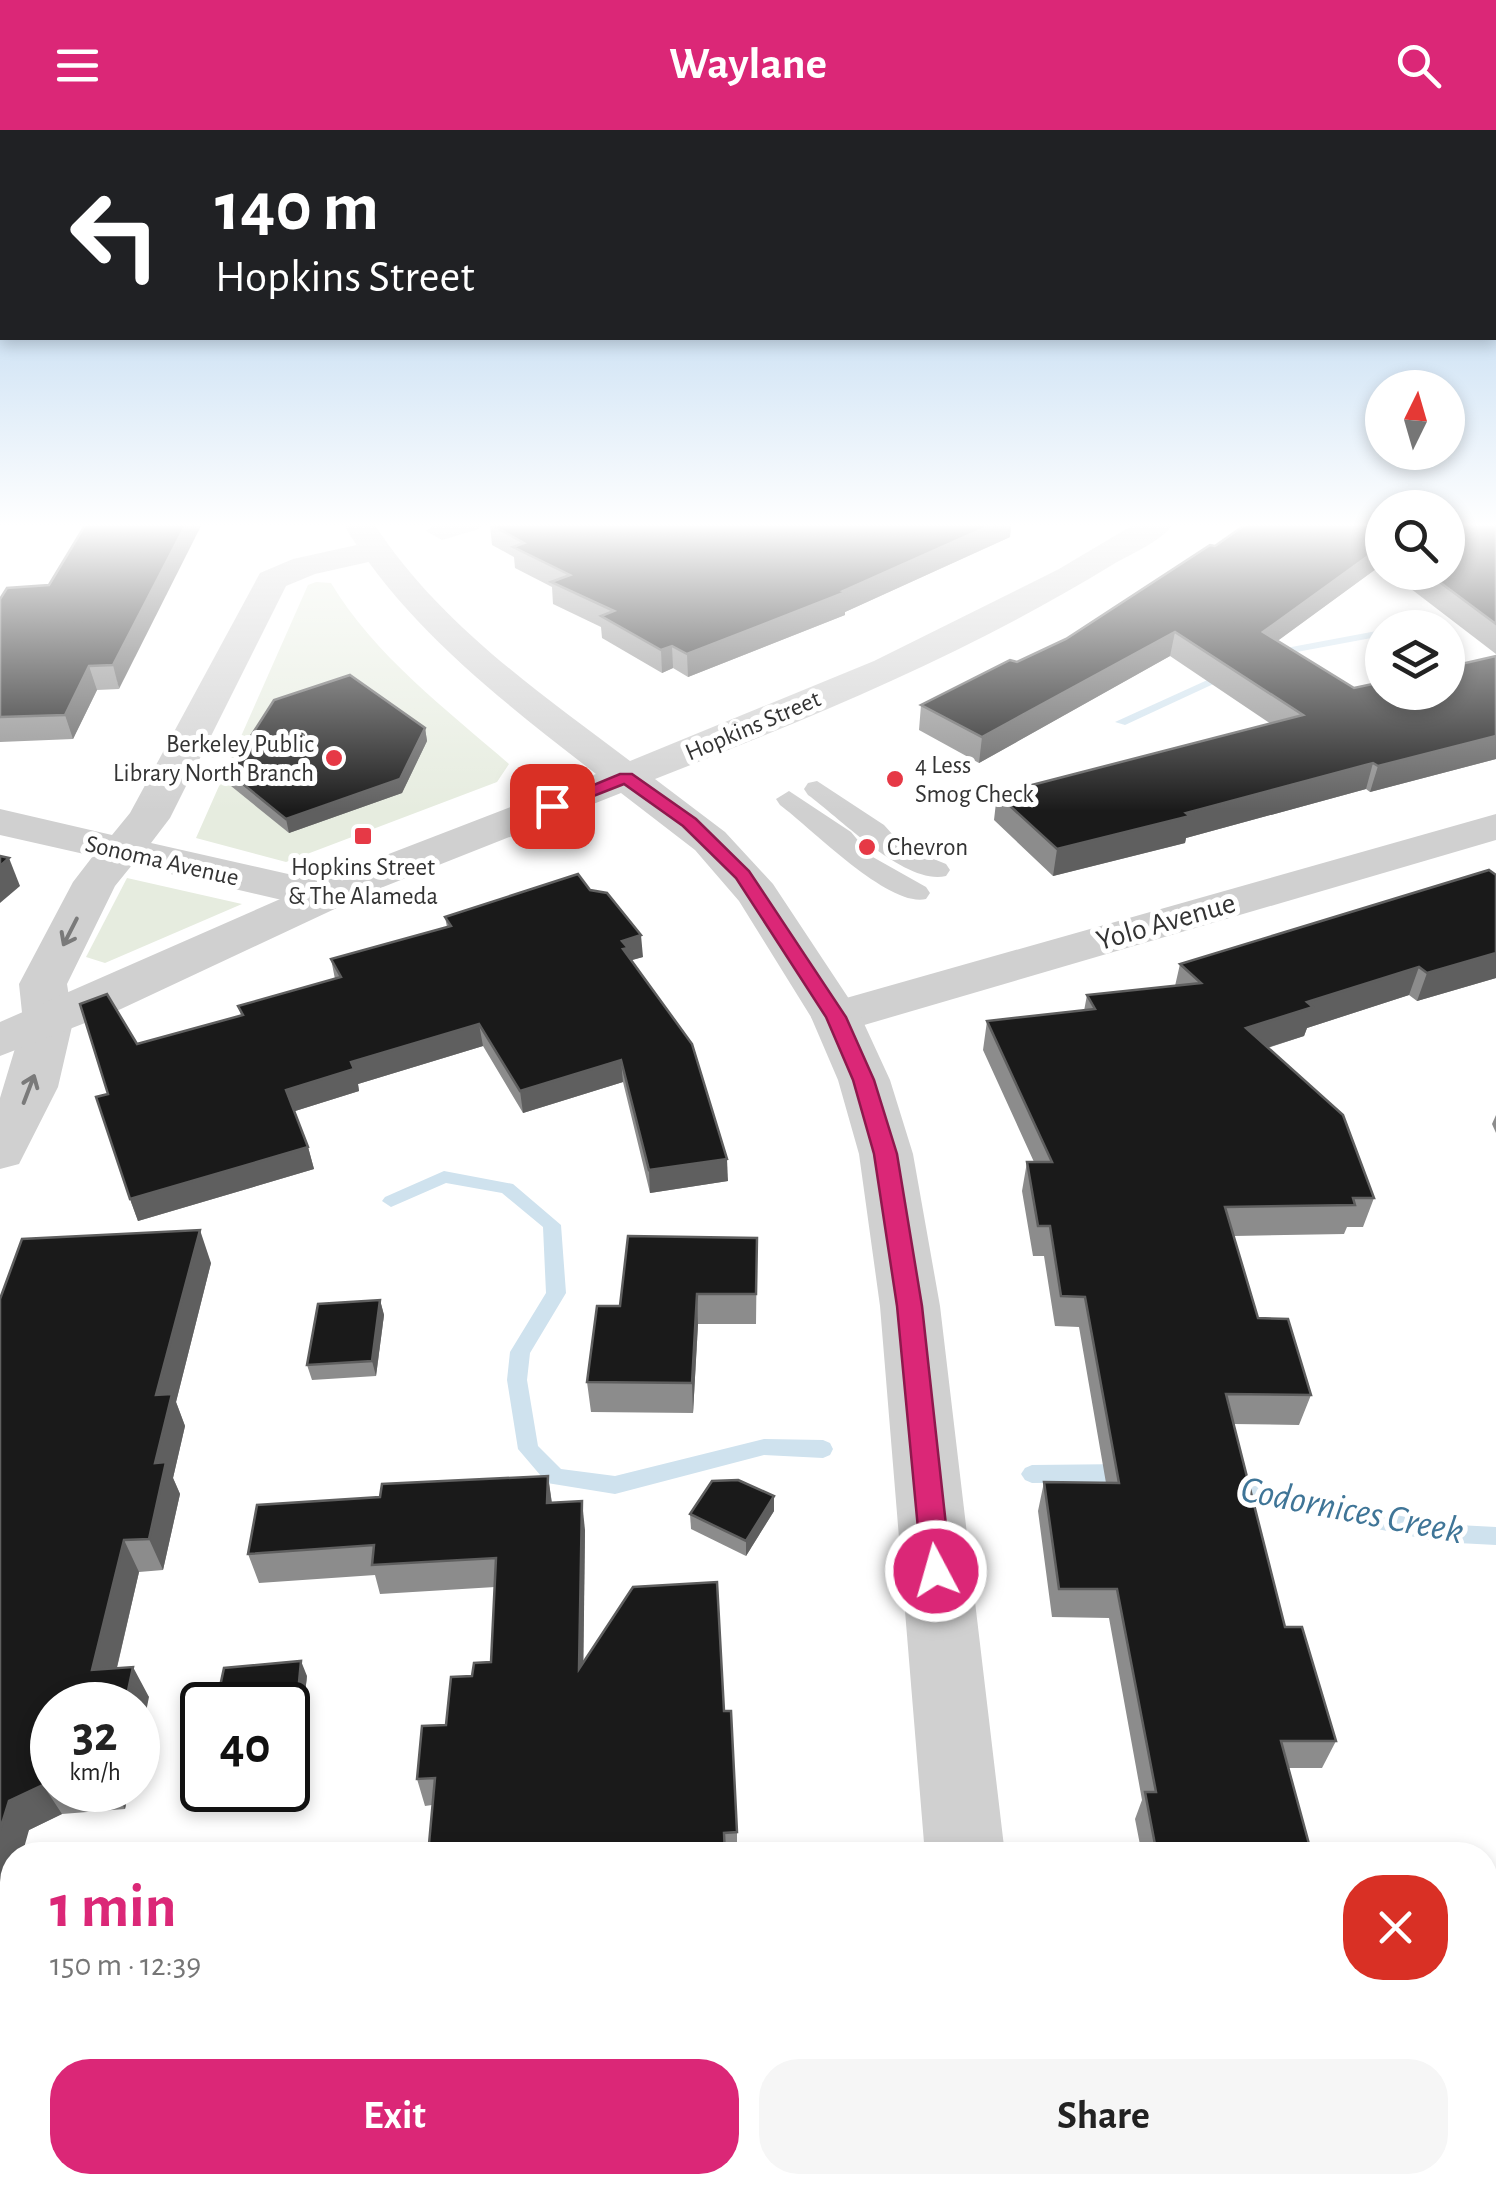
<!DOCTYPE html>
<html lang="en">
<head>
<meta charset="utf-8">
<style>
  :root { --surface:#fff; --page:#f6f6f6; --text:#222; --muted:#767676; --accent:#db2777 }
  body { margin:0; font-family:"Alegreya Sans",sans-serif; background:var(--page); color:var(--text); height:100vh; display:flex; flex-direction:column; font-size:38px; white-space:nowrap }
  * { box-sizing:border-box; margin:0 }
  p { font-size:32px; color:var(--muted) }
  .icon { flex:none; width:55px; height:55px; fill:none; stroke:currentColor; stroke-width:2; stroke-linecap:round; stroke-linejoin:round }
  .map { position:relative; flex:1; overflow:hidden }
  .sheet { position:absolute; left:0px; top:1712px; width:1498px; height:352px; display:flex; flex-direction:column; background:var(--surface); border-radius:40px 40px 0 0; box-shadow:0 5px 15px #0003 }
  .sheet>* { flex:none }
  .banner { position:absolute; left:0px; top:0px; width:1498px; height:210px; box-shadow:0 5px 15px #0003; background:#202124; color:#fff; overflow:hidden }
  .needle { width:65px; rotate:5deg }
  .controls { position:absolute; left:1365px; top:240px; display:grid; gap:20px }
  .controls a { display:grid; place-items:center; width:100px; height:100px; border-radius:50%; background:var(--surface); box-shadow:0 5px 15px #0003; font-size:50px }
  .speed { position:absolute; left:30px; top:1552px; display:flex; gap:20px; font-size:50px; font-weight:700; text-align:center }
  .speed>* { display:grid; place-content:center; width:130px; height:130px; border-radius:50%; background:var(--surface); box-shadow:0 5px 15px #0003; line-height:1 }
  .speed small { font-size:25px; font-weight:400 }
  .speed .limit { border:5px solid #111; border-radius:15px; background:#fff; color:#111 }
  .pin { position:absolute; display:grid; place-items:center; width:85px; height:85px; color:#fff; margin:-42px; border-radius:20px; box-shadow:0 5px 15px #0006 }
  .me { position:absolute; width:110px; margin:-55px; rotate:354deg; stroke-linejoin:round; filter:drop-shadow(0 0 8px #0008) }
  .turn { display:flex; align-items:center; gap:35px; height:210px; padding:0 50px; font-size:45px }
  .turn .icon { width:130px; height:130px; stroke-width:2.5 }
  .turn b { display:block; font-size:70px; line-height:85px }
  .round { display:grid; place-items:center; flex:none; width:105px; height:105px; border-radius:40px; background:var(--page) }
  .summary { display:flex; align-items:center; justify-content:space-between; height:170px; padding:0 50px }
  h1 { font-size:60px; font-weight:600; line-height:75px; color:var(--accent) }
  .cta { display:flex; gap:20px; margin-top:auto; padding:20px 50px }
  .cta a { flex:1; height:115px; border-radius:40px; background:var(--accent); color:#fff; font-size:40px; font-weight:600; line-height:115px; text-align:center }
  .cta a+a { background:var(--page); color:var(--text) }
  header { display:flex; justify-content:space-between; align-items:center; height:130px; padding:0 50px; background:var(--accent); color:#fff; font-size:45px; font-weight:600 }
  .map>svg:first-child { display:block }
  .green { fill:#e6ecdf }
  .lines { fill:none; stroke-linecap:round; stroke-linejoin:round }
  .stream { fill:#cfe2ee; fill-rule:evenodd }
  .service { fill:#d0d0d0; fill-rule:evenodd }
  .minor { fill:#d0d0d0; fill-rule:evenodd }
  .tertiary { fill:#d0d0d0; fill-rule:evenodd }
  .wall { fill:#8c8c8c }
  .shaded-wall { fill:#5f5f5f }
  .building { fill:#1a1a1a; stroke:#5f5f5f; stroke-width:2.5 }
  .oneway { stroke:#7a7a7a }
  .route { fill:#db2777; stroke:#8e194d; stroke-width:2.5 }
  .poi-dot { fill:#e63946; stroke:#fff; stroke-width:4 }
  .labels { text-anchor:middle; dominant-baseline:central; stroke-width:10; stroke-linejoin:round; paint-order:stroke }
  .far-street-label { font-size:25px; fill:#333; stroke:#fff }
  .far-poi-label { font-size:25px; fill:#333; stroke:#fff; text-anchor:start }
  .street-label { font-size:30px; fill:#333; stroke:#fff }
  .near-water-label { font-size:38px; font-style:italic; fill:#3f7597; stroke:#fff }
</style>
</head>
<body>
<header><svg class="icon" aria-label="menu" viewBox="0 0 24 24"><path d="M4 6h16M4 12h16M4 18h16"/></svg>Waylane<svg class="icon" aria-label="search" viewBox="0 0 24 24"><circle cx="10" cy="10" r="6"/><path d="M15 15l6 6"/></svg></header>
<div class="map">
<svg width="1496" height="2064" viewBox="0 0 1496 2064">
  <rect width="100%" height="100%" fill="#fff"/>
  <g class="green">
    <path d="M316,452L331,453C374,525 447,580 509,634L497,652L286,732L196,708L308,455Z"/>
    <path d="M127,748L242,774L105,833L86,827Z"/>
  </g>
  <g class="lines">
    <g class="stream">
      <path d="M1382,500V506L1265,528L1259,525L1265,522Z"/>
      <path d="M1225,542L1235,544L1125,595L1115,592Z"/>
      <path d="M444,1041L513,1054L561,1095L566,1163L530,1223L527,1250L538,1316L561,1339L615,1346L764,1309L823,1310L830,1313L833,1319L830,1325L823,1328L764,1325L615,1364L547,1353L518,1319L507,1250L510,1222L546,1163L543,1097L502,1063L446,1053L391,1077L382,1071L385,1067Z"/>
      <path d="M1129,1334L1136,1337L1140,1343L1136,1349L1129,1352L1032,1353L1025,1350L1021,1344L1025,1338L1032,1335Z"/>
      <path d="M1231,1350L1439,1394L1496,1397V1415L1439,1412L1231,1368L1223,1365L1220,1359L1223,1353Z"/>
    </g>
    <g class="service">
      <path d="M817,651L884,695L904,717L946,734L950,740L946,746C906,756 840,688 808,665L804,659L808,653Z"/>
      <path d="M789,661L851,702L871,726L926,757L930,763L926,769C889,778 811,698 780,675L776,669Z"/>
    </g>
    <g class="minor">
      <path d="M437,392H483L479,399L442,410L426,401Z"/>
      <path d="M375,411L391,421L386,428L315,444L286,456L170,688L151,713L341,756L348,766L341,776L325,780L132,735L115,756L67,854L73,892L58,957L19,1034L0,1039V968L23,892L19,854L73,752L93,726L0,705V679L112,705L130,683L260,443L293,429Z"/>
      <path d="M1496,684V710L854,898L836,902L818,898L811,887L818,876Z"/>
    </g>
    <g class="tertiary">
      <path d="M342,392H373C436,491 537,561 630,631L874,531L1059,439L1138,392H1175C1163,411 1132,423 1112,435C969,523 811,588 655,649L725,702L773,754L861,887L890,950L913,1024L940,1176L1005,1725H925L880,1176L859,1024L838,950L811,887L739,771L695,720L621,663L373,761L121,879L0,926V892L342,742L596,644C501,570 404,496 342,392Z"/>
      <path d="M951,2052H1044L1046,2064H952Z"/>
    </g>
  </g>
  <g class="wall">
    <path d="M87,392L119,559L97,560L73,609L0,612V469L49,455Z"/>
    <path d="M1382,392V437L1380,436L1277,511L1354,558L1496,526V629L1370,662L1366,659L1186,708L1185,713L1053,746L994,690L997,664L1271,594L1170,526L979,633L919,600L921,575L1066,509L1215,416Z"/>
    <path d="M1496,392V524L1389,442H1448Z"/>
    <path d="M490,394L1011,396L1010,407L845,482V485L688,547L673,538L662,543L602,508L601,497L553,474L552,457L515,438L514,427L492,415Z"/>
    <path d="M425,598L427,611L402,663L289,703L231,656L228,642Z"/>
    <path d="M1496,745V848L1417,871L1409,865L1307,898L1304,906L1268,918L1374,1068L1363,1097H1347L1344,1104L1234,1106L1258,1188L1311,1265L1299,1295L1233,1294L1285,1497L1336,1611L1322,1638H1289L1312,1725H1142L1135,1689L1142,1670L1109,1488L1052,1487L1038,1381L1044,1352L1106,1353L1079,1197L1055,1196L1044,1126H1033L1022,1061L1027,1032H1034L983,920L987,891L1084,881L1087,865L1175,856L1180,834Z"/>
    <path d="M445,787L643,827L631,830L728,1051L650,1063L623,952L523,983L483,916L358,954L359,961L295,981L308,1017L314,1039L138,1091L130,1069L108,964L137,914L241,885L238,876L335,849L331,829L447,797Z"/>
    <path d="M1496,985V1003L1492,994Z"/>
    <path d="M757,1108L756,1194H698L693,1283L591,1282L587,1252L620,1176Z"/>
    <path d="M211,1133L176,1272L185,1296L173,1348L180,1364L163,1440L139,1442L117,1538L149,1567L52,1575V1660H129L125,1679L62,1684L29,1700L12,1725V1758L0,1801V1169Z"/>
    <path d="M380,1170L384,1185L376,1246L312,1250L307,1235Z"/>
    <path d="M548,1346L552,1373L585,1400L583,1533L724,1581L737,1702V1725H428L432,1675L425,1676L417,1649L472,1546L491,1532L495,1457L380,1464L375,1445L259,1453L248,1424L380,1367Z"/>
    <path d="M774,1366V1381L746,1426L691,1399L690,1384Z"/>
    <path d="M307,1546L301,1598L288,1600V1575Z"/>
    <path d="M447,2052H697L514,2064H452Z"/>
    <path d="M1280,2052H1485L1496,2064H1282Z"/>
  </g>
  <g class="shaded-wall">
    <path d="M187,392H203L119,559L113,535Z"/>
    <path d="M998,392H1021L1011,396L1010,407L845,482V485L688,547L687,524L843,461Z"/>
    <path d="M1382,416V427L1380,436L1257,526L1263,502Z"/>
    <path d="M1175,502L1170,526L979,633L982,607Z"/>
    <path d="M672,516L673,538L662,543L661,520Z"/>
    <path d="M89,536L97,560L73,609L65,585Z"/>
    <path d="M425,598L427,611L402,663L289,703L286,689Z"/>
    <path d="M1496,606V629L1370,662L1378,636Z"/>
    <path d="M1373,633L1366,659L1186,708L1185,713L1053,746L1057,719Z"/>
    <path d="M9,728L20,756L0,773V736Z"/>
    <path d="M641,805L643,827L629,831L624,841L622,811Z"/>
    <path d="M1496,823V848L1417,871L1427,843Z"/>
    <path d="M1419,837L1409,865L1307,898L1304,906L1238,927L1246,898L1307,872Z"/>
    <path d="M479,894L483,916L358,954L359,961L292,982L286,960L351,932Z"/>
    <path d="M621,930L623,952L523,983L520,961Z"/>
    <path d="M308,1017L314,1039L138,1091L130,1069Z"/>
    <path d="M727,1029L728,1051L650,1063L649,1040Z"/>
    <path d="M200,1100L211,1133L176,1272L185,1296L173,1348L180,1364L163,1440L149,1409L155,1333L156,1265Z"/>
    <path d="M697,1164L698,1194L693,1283L692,1253Z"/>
    <path d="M380,1170L384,1185L376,1246L372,1231Z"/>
    <path d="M548,1346L552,1375L547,1373Z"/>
    <path d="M774,1366V1381L746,1426V1411Z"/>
    <path d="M582,1371L585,1400L583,1567L579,1539Z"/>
    <path d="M124,1410L139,1442L109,1571L92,1540Z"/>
    <path d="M301,1531L307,1546L301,1598L296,1584Z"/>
    <path d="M133,1537L149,1567L138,1621V1575H125Z"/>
    <path d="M43,1655L62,1684L29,1700L22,1725H12V1758L0,1801V1700L9,1671Z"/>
    <path d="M114,1660H129L125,1679Z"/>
    <path d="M80,2052H93L90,2064H78Z"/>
  </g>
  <g class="building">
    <path d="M87,392H187L113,535L89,536L65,585L0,587V469L7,458L49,455Z"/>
    <path d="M495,392H998L843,461L846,462L687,524L672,516L661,520L601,486L614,481L551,452L570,445L513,417L524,413L490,394Z"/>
    <path d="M1249,392H1382V416L1263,502L1354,558L1382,552V562H1448V537L1496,526V606L1378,636L1373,633L1186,683L1190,686L1057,719L997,664L1303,585L1175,502L982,607L921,575L1010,530L1017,532L1066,509L1210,415L1215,416Z"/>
    <path d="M1448,392H1496V494L1426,442H1448Z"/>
    <path d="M350,545L425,598L400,649L286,689L228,642L274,570Z"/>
    <path d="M0,726L9,728L0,736Z"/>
    <path d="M1489,740L1496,745V823L1427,843L1419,837L1307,872L1313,877L1246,898L1343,985L1374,1068H1353L1355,1075L1225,1077L1258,1188L1288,1189L1311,1265L1226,1264L1285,1497H1302L1336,1611H1281L1312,1725H1157L1145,1662H1156L1117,1459H1059L1044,1352L1119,1353L1085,1167L1061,1166L1050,1096H1038L1027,1032H1052L987,891L1095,879L1087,865L1201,853L1180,834Z"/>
    <path d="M578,744L590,760L607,763L641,805L622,811L628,818L623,819L692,914L727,1029L649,1040L621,930L520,961L479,894L351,932L354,939L286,960L308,1017L130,1069L96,967L108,964L80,874L107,864L137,914L243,885L238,876L341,847L331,829L451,796L445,787Z"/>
    <path d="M200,1100L156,1265L172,1264L155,1333L166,1332L149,1409L124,1410L92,1540L133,1537L125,1575H52V1654L43,1655L9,1671L0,1700V1169L22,1109Z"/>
    <path d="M628,1106L757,1108L756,1164H697L692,1253L587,1252L597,1176H620Z"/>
    <path d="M380,1170L372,1231L307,1235L318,1174Z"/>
    <path d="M548,1346L547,1373L582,1371L579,1539L633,1457L717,1452L724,1581H731L737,1702L724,1703L725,1725H428L435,1648L417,1649L422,1596L446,1595L451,1547L472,1546L474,1533L491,1532L496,1428L372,1435L374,1415L248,1424L257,1375L380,1367L382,1354Z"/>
    <path d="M738,1350L774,1366L746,1411L690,1384L712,1351Z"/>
    <path d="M301,1531L296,1584L288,1585V1575H216L224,1538Z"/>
    <path d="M1485,1957L1496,1992V2064H1302L1300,2052H1485Z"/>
    <path d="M0,2043H12V2052H80L78,2064H0Z"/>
    <rect x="553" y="2052" width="143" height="12"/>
  </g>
  <defs><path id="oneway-shaft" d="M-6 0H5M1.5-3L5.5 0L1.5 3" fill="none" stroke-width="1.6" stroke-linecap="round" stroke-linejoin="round" transform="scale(2.5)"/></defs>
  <g class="oneway">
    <use href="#oneway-shaft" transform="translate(70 802) rotate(117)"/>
    <use href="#oneway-shaft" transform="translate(29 959) rotate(-69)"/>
  </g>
  <linearGradient id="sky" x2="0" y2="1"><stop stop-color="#9ec6ea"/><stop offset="0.58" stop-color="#fff"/><stop offset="1" stop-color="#fff" stop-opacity="0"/></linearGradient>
  <rect width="1496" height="681" fill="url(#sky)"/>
  <path class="route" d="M620,644H632L696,689L749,741L846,887L874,950L897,1024L922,1176L951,1441L947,1450L936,1454L926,1450L922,1441L897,1176L874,1024L853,950L826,887L736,748L683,696L624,654L558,680L543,676Z"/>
  <g class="poi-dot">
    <circle cx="334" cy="628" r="10"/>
    <circle cx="895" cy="649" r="10"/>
    <rect x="353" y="696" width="20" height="20" rx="5"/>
    <circle cx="867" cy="717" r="10"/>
  </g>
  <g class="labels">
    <g class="far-street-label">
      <text transform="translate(753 596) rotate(-23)">Hopkins Street</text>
      <text transform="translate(162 731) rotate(13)">Sonoma Avenue</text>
    </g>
    <g class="far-poi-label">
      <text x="314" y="614" text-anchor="end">Berkeley Public<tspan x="314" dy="29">Library North Branch</tspan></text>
      <text x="915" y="635">4 Less<tspan x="915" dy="29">Smog Check</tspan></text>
      <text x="887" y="717">Chevron</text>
      <text x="363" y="737" text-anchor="middle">Hopkins Street<tspan x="363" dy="29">&amp; The Alameda</tspan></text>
    </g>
    <g class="street-label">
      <text transform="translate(1166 792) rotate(-16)">Yolo Avenue</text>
    </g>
    <g class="near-water-label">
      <text transform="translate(1352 1381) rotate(11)">Codornices Creek</text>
    </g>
  </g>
</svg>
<div class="controls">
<a><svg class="needle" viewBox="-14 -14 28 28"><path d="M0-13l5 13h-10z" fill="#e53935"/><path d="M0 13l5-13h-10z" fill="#767676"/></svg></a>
<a><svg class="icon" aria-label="search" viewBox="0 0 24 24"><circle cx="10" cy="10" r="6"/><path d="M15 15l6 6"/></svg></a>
<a><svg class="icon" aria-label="layers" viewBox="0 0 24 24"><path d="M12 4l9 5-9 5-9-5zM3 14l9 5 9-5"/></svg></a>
</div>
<div class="speed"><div>32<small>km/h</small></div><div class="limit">40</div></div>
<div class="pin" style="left:552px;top:676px;background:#d93025"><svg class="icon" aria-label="arrive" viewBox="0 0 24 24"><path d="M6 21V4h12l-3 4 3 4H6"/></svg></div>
<svg class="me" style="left:936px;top:1441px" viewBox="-20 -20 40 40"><circle r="17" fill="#db2777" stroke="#fff" stroke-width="3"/><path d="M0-11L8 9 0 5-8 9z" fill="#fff"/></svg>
<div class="banner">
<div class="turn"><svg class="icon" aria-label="left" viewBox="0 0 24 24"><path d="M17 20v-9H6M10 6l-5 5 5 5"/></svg><div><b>140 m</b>Hopkins Street</div></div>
</div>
<section class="sheet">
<div class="summary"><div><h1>1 min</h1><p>150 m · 12:39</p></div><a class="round" style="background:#d93025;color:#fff"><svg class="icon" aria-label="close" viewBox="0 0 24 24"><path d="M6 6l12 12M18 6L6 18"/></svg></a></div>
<div class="cta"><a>Exit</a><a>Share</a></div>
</section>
</div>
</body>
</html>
